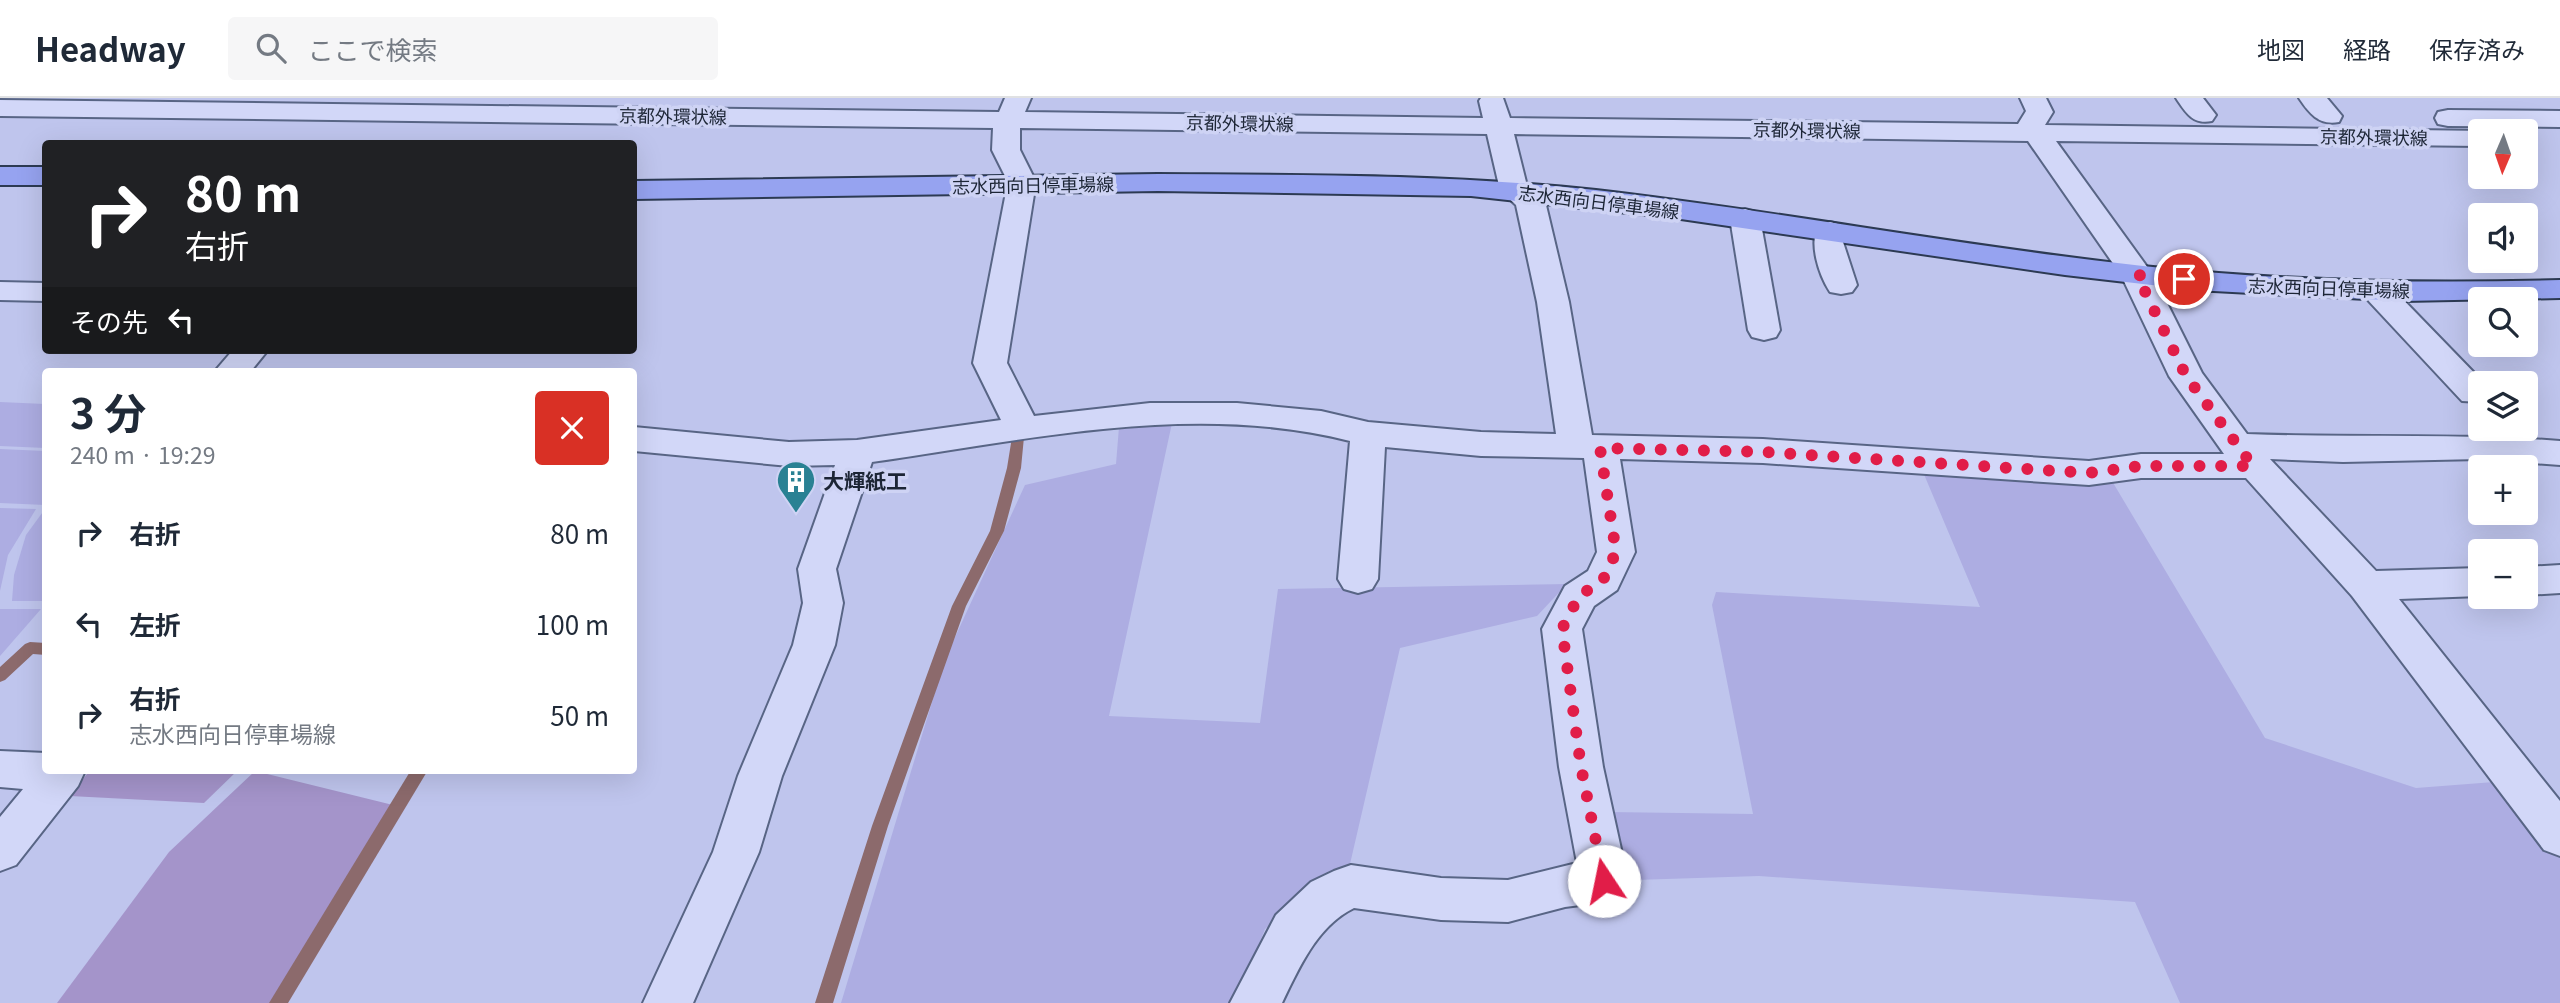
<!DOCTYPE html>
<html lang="ja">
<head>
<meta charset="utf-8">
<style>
  :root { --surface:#fff; --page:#f6f6f7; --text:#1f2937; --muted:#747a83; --line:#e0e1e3 }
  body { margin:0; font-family:Georgia,"Noto Sans JP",serif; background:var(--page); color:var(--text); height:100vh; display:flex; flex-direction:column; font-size:26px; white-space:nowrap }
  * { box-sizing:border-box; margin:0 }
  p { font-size:23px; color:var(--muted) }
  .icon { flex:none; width:38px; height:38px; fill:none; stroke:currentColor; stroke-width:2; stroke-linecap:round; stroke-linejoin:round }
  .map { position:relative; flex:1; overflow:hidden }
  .sheet { position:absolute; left:42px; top:270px; width:595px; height:406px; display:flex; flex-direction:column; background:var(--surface); border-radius:7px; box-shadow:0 7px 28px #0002 }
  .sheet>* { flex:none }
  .top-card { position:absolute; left:42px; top:42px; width:595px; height:214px; border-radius:7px; box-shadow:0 7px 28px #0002; background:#202124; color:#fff; overflow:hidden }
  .needle { width:46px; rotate:182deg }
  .fabs { position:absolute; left:2468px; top:21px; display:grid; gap:14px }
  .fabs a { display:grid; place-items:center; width:70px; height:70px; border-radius:7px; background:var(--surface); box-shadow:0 7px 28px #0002; font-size:35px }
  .pin { position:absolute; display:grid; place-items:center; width:60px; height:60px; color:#fff; margin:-30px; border:4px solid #fff; border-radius:50%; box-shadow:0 2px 7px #0007 }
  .me { position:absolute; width:77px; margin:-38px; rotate:349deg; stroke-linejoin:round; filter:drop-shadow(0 0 5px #0008) }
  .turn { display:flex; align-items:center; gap:24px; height:147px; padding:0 28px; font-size:32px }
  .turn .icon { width:91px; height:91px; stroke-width:2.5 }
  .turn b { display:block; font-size:49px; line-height:60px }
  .then { display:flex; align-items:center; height:66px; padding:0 28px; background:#0003; gap:14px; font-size:26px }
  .round { display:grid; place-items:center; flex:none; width:74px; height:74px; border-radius:7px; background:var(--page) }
  .summary { display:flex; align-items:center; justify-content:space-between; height:119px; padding:0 28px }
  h1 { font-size:42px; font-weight:700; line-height:52px }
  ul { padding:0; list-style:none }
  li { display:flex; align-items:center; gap:21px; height:91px; padding:0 28px }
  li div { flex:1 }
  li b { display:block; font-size:26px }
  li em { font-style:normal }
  header { display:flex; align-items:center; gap:42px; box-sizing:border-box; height:98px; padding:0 35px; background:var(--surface); border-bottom:2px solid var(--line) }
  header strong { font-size:33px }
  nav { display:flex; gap:38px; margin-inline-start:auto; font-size:24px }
  .search { width:490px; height:63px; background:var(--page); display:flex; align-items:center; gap:18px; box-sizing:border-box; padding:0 24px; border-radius:7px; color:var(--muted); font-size:26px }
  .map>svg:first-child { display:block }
  .farmland { fill:#adade2 }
  .green { fill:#a494ca }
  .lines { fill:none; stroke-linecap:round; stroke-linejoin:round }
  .stream { fill:#8c6a6c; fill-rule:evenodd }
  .minor-casing { stroke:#586585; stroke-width:4 }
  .major-casing { stroke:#2c3a53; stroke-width:4 }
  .minor { fill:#d2d7f8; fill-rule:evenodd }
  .major { fill:#96a3f0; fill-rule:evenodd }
  .route { stroke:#e11d48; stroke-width:12; stroke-dasharray:0 21.6 }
  .labels { text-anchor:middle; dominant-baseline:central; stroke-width:7; stroke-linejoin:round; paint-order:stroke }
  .far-street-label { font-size:18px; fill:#1c2535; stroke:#ced3f4 }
  .poi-label { font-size:21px; font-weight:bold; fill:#1c2535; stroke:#ced3f4; text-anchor:start }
</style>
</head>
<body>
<header>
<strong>Headway</strong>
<div class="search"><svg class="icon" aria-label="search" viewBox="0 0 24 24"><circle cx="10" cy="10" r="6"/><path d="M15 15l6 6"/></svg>ここで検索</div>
<nav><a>地図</a><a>経路</a><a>保存済み</a></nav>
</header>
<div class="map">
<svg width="2560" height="905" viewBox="0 0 2560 905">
  <rect width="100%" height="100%" fill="#bfc5ed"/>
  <g class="farmland">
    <path d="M0,304L45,306V350L0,348Z"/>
    <path d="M1172,325L1109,618L1260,625L1278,491L1567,486L1537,518L1400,550L1350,766L1310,792L1265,831L1236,905H841L945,561L1025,387L1116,366L1119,329Z"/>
    <path d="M0,351L45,353V407L0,405Z"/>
    <path d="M1923,374L2029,384L2112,383L2265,640L2416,690L2507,683L2560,756V905H2180L2135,804L1759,778L1635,782L1617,768L1608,714L1753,716L1712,507L1716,494L1980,509Z"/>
    <path d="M0,410L36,411L8,457L0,493Z"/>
    <path d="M45,411V503H12L14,477L26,437Z"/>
    <path d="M0,511H41L0,558Z"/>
  </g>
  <g class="green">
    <path d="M90,672H238L204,705L70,698Z"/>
    <path d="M255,673L393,707L273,905H57L169,754Z"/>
  </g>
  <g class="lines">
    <g class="stream">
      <path d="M1011,322L1016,323L1024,339L1021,370L1004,433L966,508L888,728L833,905H815L872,728L952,508L990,433L1007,370L1012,339L1005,326Z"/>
      <path d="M30,544L46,545V557L33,556L5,582L0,584V569L25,546Z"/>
      <path d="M411,672H428L288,905H269Z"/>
    </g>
    <g class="minor-casing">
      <g id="minor">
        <path d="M1005,0H1031L1025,14L1483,20L1479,3L1481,0H1503L1510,20L2018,26L2026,13L2020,0H2046L2053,14L2045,27L2486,33H2480V48L2056,43L2153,177L2202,275L2247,336C2352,340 2456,335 2560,343V367L2480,361L2343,364L2270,361L2376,473L2480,470V498L2399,501L2560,703V758L2544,752L2352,498L2246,380H2141L2089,387L1763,365L1620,361L1635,454L1617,492L1594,508L1582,531L1603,669L1628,783L1621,798L1604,804L1565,809L1508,824L1441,822L1354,810C1317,828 1299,870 1282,905H1230L1276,817L1311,784L1334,773L1351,767L1441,780L1508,782L1577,765L1559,669L1542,531L1565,488L1588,473L1597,454L1584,360L1481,358L1385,349L1378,481L1372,491L1358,495L1344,491L1338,481L1350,343C1194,303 1027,342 872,364L836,471L843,505L835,547L782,678L759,754L693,905H643L713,754L738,678L793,547L803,505L798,471L835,367L789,368L634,353V329L789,344L857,342L1001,322L973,265L1008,84L992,52L993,30L0,18V2L999,14ZM1020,30L1487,36L1500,92L1516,107L1537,204L1556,336L1481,334L1368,324L1321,313L1237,305H1150L1034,318L1007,265L1036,84L1020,52ZM1514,36L2028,43L2121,177L2169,278L2224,356H2141L2089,363L1763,341L1592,337L1569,204L1545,103L1527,88Z"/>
        <path d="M2176,0H2203L2216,17L2212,23C2193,27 2186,15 2176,0Z"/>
        <path d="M2299,0H2327L2342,18L2339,24C2319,28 2309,15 2299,0Z"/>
        <path d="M2448,12L2560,13V29L2448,28L2438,26L2435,20L2438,14Z"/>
        <path d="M1745,111L1755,114L1760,120L1780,232L1776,239L1764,242L1752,239L1748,232L1730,120L1735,114Z"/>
        <path d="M1830,124L1841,127L1845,133L1843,144L1857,187L1852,194L1841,196L1830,194C1819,177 1808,144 1819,127Z"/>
        <path d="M2376,183L2387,185L2484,285H2480V304L2462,303L2365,199L2360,192L2365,185Z"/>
        <path d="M0,184L46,185V203L0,202Z"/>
        <path d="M233,252H268L251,273H215Z"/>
        <path d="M2560,467V495L2525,497V469Z"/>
        <path d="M0,653L46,655V672H83L84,675L78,688L16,767L0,773V719L23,691L0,689Z"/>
      </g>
    </g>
    <g class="major-casing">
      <g id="major">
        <rect x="0" y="69" width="46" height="18"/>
        <path d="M1158,76C1304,77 1451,76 1596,92C1779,113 1960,148 2143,168C2282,183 2421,186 2560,182V200L2404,203L2195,192L2065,177L1674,120L1471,98L1158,93L634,101V83Z"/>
      </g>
    </g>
    <use href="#minor" class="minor"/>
    <use href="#major" class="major"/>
  </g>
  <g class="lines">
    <path class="route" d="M1604,783L1581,669L1562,531L1579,498L1603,482L1616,454L1600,350L1763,354L2089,375L2141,368H2253L2186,278L2137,177L2184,181"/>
  </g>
  <defs>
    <g id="building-pin" transform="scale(2.0125)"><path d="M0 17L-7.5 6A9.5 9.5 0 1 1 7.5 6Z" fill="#298193" stroke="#ced3f4"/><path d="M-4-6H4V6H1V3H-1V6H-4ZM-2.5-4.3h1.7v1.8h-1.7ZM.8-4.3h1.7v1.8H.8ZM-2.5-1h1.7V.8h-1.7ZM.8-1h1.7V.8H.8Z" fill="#fff"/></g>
  </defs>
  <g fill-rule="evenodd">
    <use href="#building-pin" x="796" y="382"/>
  </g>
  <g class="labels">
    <g class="far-street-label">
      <text transform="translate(673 17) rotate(1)">京都外環状線</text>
      <text transform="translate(1240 24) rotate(1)">京都外環状線</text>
      <text transform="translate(1807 31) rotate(1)">京都外環状線</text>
      <text transform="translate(2374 38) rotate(1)">京都外環状線</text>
      <text transform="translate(1033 86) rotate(-1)">志水西向日停車場線</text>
      <text transform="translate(1599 103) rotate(7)">志水西向日停車場線</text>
      <text transform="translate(2329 189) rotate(2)">志水西向日停車場線</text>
    </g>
    <g class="poi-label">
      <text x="823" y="382">大輝紙工</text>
    </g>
  </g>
</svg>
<div class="fabs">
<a><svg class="needle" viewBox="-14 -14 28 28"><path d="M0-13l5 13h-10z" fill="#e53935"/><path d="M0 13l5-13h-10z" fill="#747a83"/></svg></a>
<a><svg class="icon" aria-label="sound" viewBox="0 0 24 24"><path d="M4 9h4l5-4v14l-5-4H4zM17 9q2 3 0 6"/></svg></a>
<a><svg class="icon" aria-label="search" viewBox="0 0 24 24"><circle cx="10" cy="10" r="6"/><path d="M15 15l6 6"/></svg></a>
<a><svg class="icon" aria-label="layers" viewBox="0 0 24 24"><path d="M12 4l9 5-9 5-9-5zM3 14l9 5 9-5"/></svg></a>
<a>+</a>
<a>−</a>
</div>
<div class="pin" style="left:2184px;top:181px;background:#d93025"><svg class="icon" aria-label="arrive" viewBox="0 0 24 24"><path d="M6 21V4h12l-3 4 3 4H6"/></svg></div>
<svg class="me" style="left:1604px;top:783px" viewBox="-20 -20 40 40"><circle r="19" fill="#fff"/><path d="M0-13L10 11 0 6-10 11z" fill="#e11d48"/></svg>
<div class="top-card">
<div class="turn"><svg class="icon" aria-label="right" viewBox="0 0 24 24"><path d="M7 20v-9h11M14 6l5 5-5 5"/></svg><div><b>80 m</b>右折</div></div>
<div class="then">その先<svg class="icon" aria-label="left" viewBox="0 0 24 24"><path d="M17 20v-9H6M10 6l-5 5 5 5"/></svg></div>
</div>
<section class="sheet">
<div class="summary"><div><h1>3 分</h1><p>240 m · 19:29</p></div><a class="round" style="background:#d93025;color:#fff"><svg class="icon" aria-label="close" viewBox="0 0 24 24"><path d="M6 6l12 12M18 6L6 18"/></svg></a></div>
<ul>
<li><svg class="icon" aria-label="right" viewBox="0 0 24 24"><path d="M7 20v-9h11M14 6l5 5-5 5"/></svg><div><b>右折</b></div><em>80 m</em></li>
<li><svg class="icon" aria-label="left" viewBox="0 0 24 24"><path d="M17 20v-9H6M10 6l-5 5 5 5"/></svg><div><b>左折</b></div><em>100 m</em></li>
<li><svg class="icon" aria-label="right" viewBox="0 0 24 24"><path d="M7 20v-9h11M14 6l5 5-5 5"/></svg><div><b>右折</b><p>志水西向日停車場線</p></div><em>50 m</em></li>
</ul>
</section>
</div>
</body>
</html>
